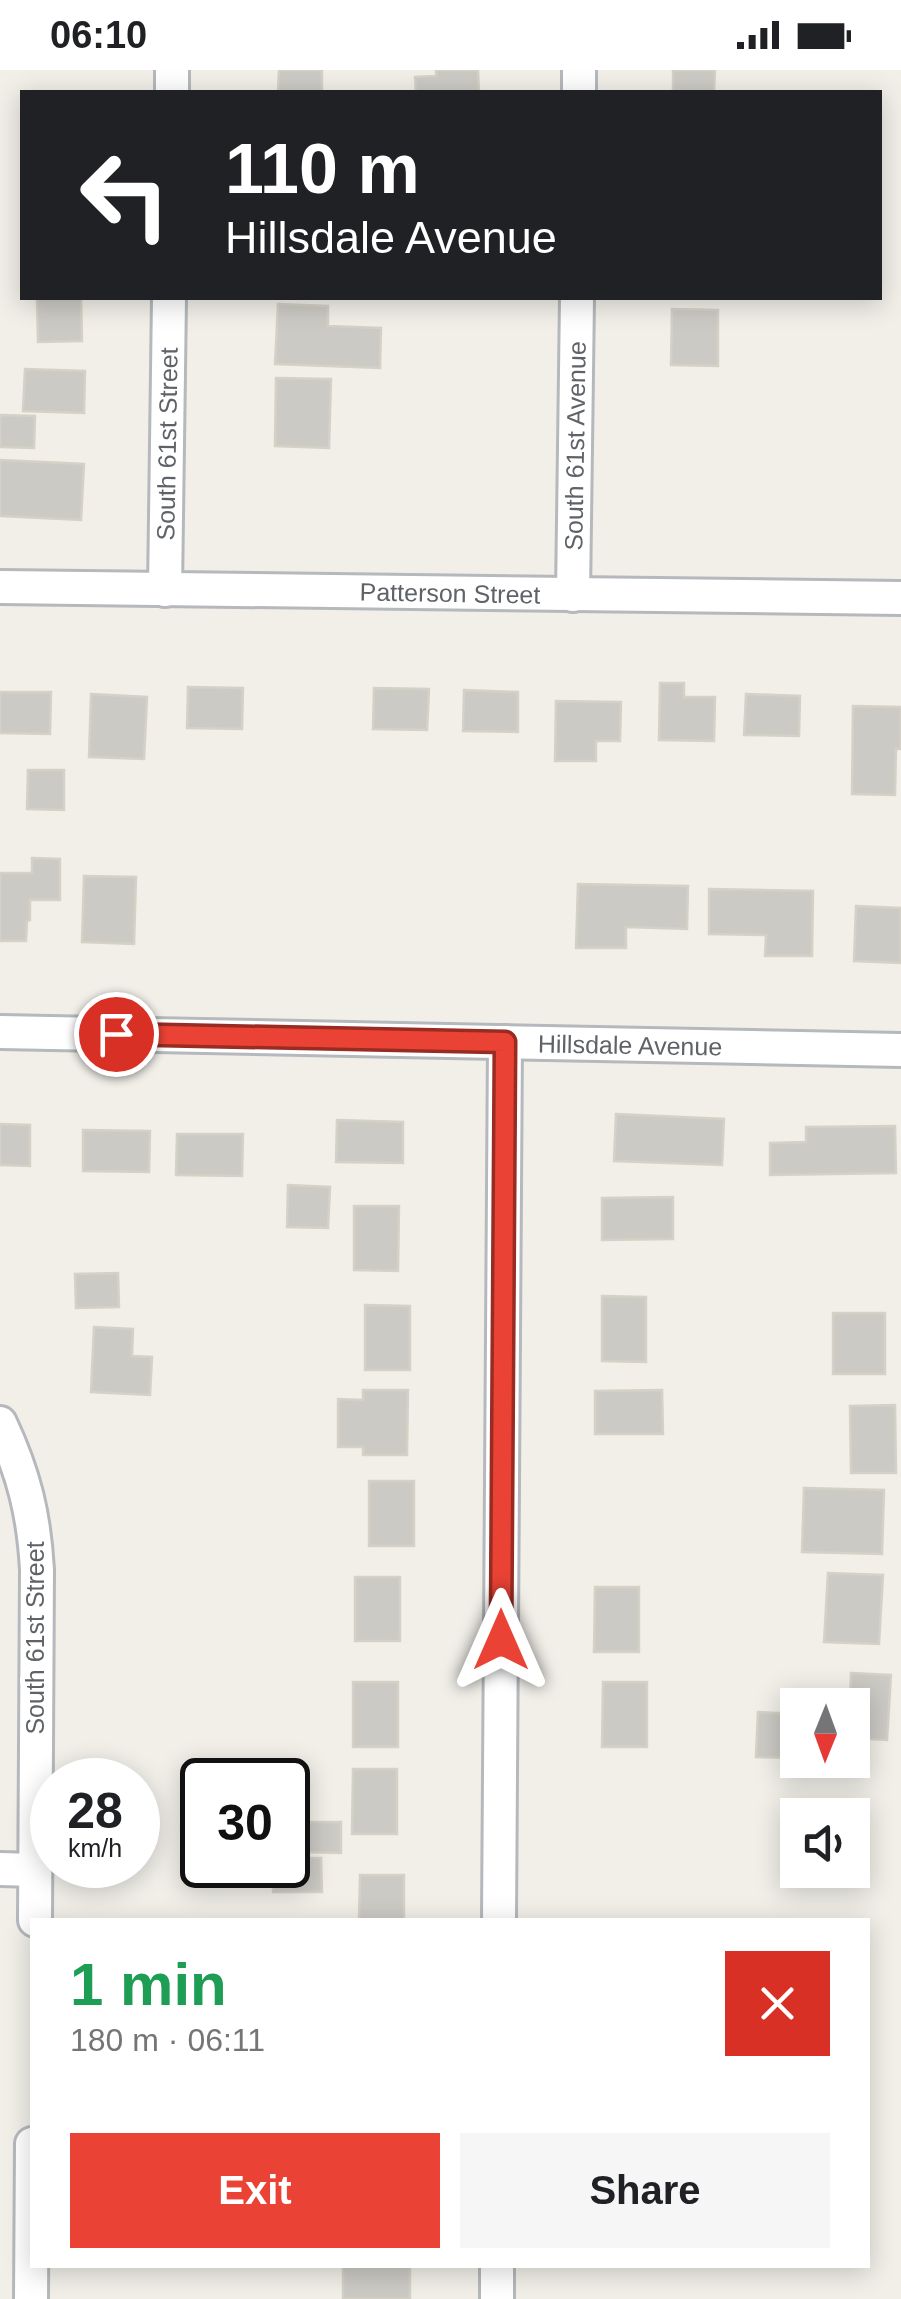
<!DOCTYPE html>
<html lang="en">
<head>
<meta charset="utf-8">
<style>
  :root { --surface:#fff; --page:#f6f6f6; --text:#202124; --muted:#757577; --accent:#ea4335 }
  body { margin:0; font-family:Helvetica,sans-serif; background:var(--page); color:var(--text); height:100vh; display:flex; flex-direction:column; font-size:38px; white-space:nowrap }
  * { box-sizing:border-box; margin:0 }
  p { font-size:32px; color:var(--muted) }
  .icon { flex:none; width:55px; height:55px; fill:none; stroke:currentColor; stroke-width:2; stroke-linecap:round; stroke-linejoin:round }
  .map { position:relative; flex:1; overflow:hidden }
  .side { position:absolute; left:30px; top:1848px; width:840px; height:350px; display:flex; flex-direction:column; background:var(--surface); border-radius:0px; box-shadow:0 5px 25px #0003 }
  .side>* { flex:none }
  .guide { position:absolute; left:20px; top:20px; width:862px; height:210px; border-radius:0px; box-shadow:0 5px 25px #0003; background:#202124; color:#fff; overflow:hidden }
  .needle { width:65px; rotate:181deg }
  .fabs { position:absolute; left:780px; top:1618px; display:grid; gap:20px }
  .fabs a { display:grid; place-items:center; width:90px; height:90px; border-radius:0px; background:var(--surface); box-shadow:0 5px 25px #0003; font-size:50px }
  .speed { position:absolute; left:30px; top:1688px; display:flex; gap:20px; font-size:50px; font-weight:700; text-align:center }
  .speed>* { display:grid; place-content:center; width:130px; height:130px; border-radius:50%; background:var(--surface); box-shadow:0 5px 25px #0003; line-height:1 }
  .speed small { font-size:25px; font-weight:400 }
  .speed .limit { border:5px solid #111; border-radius:15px; background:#fff; color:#111 }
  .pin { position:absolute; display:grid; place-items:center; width:85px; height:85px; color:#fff; margin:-42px; border:5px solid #fff; border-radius:50%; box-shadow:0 2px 10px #0007 }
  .me { position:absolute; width:110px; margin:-55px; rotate:0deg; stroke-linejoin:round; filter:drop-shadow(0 0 8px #0008) }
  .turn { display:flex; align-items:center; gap:35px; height:210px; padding:0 40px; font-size:45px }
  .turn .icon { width:130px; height:130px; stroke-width:2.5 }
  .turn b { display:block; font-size:70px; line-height:85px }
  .round { display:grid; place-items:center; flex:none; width:105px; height:105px; border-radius:0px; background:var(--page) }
  .overview { display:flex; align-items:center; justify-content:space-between; height:170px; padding:0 40px }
  h1 { font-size:60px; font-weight:700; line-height:75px; color:#1e9e55 }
  .button { display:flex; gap:20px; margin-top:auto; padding:20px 40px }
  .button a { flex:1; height:115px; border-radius:0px; background:var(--accent); color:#fff; font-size:40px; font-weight:700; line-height:115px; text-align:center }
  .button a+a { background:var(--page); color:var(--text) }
  .status { display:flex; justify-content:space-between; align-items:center; height:70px; padding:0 50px; background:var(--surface); direction:ltr }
  .status svg { height:28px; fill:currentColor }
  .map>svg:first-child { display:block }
  .building { fill:#cccac5; stroke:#d6d1c6; stroke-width:2.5 }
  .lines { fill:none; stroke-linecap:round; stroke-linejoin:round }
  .minor-casing { stroke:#b5b8bc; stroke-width:38 }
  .minor { stroke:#fff; stroke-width:32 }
  .route-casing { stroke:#982c22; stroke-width:25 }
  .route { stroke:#ea4335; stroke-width:18 }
  .labels { text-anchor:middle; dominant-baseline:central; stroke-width:10; stroke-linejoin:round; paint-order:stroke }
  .street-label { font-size:25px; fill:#5f6368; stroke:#fff }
</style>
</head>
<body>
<div class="status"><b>06:10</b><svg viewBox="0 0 49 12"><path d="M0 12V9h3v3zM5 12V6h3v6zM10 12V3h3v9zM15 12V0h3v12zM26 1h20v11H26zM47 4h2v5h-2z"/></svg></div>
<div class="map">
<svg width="901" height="2229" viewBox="0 0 901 2229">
  <rect width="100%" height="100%" fill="#f1efe8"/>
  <g class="building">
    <path d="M279,0H322V21L381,22H278Z"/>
    <path d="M436,0H478L479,22H416L415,7L436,6Z"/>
    <path d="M673,0H715L714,22H673Z"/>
    <path d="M37,228H81L82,271L38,272Z"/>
    <path d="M278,234L328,236V256L381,258L380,298L275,294Z"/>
    <path d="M672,239L718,240V296L671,295Z"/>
    <path d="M25,299L85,301L84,343L23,341Z"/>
    <path d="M276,308L331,309L329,378L275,376Z"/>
    <path d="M0,345L35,346L34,378L0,377Z"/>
    <path d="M0,390L84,394L81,450L0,446Z"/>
    <path d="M660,613H684V627H715L714,671L659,670Z"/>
    <path d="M188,617L243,618L242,659L187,658Z"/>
    <path d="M374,618L429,619L427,660L373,659Z"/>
    <path d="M464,620L518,622V662L463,661Z"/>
    <path d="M0,622H51L50,664L0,663Z"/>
    <path d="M91,624L147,627L144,689L89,687Z"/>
    <path d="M746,624L800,626L799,666L744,665Z"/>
    <path d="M556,631L621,632L620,671H596V691H555Z"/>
    <path d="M853,636L901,637V679H896L895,725L852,724Z"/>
    <path d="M28,700H64V740L27,739Z"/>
    <path d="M32,788L60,789V830H30V850L27,851L26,871H0V803H32Z"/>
    <path d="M84,806L136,807L134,874L82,872Z"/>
    <path d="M578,814L688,816L687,859L626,857V878H576Z"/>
    <path d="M709,819L813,821L812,886H765L766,865L709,864Z"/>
    <path d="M856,836L901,838V893L854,891Z"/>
    <path d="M616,1044L724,1049L722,1095L614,1091Z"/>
    <path d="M337,1050L403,1052V1093L336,1092Z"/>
    <path d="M0,1054L30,1055V1096L0,1095Z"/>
    <path d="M895,1056L896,1103L770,1105V1073L806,1072V1057Z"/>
    <path d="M83,1060L150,1061L149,1102L83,1101Z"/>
    <path d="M177,1064H243L242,1106L176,1105Z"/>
    <path d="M288,1115L330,1117L328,1158L287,1157Z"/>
    <path d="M673,1127V1169L602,1170V1128Z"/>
    <path d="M354,1136H399L398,1201L354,1200Z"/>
    <path d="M118,1203L119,1237L76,1238L75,1204Z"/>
    <path d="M602,1226L646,1227V1292L602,1291Z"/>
    <path d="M365,1235L410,1236V1300H365Z"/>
    <rect x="833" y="1243" width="52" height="61"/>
    <path d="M94,1257L133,1259L132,1286L152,1287L150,1325L91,1322Z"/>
    <path d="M363,1320H408L407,1385H363V1377H338V1329L363,1330Z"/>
    <path d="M662,1320L663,1364H595V1321Z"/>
    <path d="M895,1335L896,1403H851L850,1336Z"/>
    <rect x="369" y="1411" width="45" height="65"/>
    <path d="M804,1418L884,1420L882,1484L802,1482Z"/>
    <path d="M828,1503L883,1505L879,1574L824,1572Z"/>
    <rect x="355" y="1507" width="45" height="64"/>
    <path d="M595,1517H639V1582H594Z"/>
    <path d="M851,1603L891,1605L887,1670L852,1668V1635H850Z"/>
    <rect x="353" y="1612" width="45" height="65"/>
    <path d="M603,1612H647V1677H602Z"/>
    <path d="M758,1642L798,1644V1688L756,1687Z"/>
    <path d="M353,1699H397V1764H352Z"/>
    <path d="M303,1752H341V1783L303,1782Z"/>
    <path d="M288,1788H321L322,1822H273V1795H288Z"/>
    <path d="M360,1805H404V1850H359Z"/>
    <rect x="343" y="2195" width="67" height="34"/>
  </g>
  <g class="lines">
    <g class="minor-casing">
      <g id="minor">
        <path d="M172,22V0"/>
        <path d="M579,22V0"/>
        <path d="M0,517L901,528"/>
        <path d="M165,520L169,228"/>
        <path d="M573,525L577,228"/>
        <path d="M0,962L901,980"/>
        <path d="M0,1353C24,1404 34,1445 37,1500L35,1850"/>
        <path d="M0,1799L35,1800"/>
        <path d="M499,1850L505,972"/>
        <path d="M31,2229L32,2074"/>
        <path d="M497,2229V2195"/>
      </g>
    </g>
    <use href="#minor" class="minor"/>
  </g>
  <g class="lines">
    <g class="route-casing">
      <path id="route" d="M116,964L505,972L501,1570"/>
    </g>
    <use href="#route" class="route"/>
  </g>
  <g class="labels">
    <g class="street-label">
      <text transform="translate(167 374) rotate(-89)">South 61st Street</text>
      <text transform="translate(575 376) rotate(-89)">South 61st Avenue</text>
      <text transform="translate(450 523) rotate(1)">Patterson Street</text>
      <text transform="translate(630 975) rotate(1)">Hillsdale Avenue</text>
      <text transform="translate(35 1568) rotate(-90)">South 61st Street</text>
    </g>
  </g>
</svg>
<div class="fabs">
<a><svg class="needle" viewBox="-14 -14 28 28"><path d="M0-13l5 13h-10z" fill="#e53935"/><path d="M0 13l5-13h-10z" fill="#757577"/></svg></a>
<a><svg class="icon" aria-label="sound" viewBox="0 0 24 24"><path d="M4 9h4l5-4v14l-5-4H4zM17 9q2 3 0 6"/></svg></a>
</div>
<div class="speed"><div>28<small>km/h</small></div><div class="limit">30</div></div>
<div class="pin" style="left:116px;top:964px;background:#d93025"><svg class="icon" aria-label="arrive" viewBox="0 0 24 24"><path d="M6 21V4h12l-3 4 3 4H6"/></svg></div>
<svg class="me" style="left:501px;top:1570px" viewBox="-20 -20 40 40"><path d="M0-17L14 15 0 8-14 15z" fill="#ea4335" stroke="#fff" stroke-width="4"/></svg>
<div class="guide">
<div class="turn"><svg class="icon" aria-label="left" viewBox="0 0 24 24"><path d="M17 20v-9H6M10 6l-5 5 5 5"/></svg><div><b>110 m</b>Hillsdale Avenue</div></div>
</div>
<section class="side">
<div class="overview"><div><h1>1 min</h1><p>180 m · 06:11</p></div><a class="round" style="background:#d93025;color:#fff"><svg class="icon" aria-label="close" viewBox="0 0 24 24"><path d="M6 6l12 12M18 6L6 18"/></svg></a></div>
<div class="button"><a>Exit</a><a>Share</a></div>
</section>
</div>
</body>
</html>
